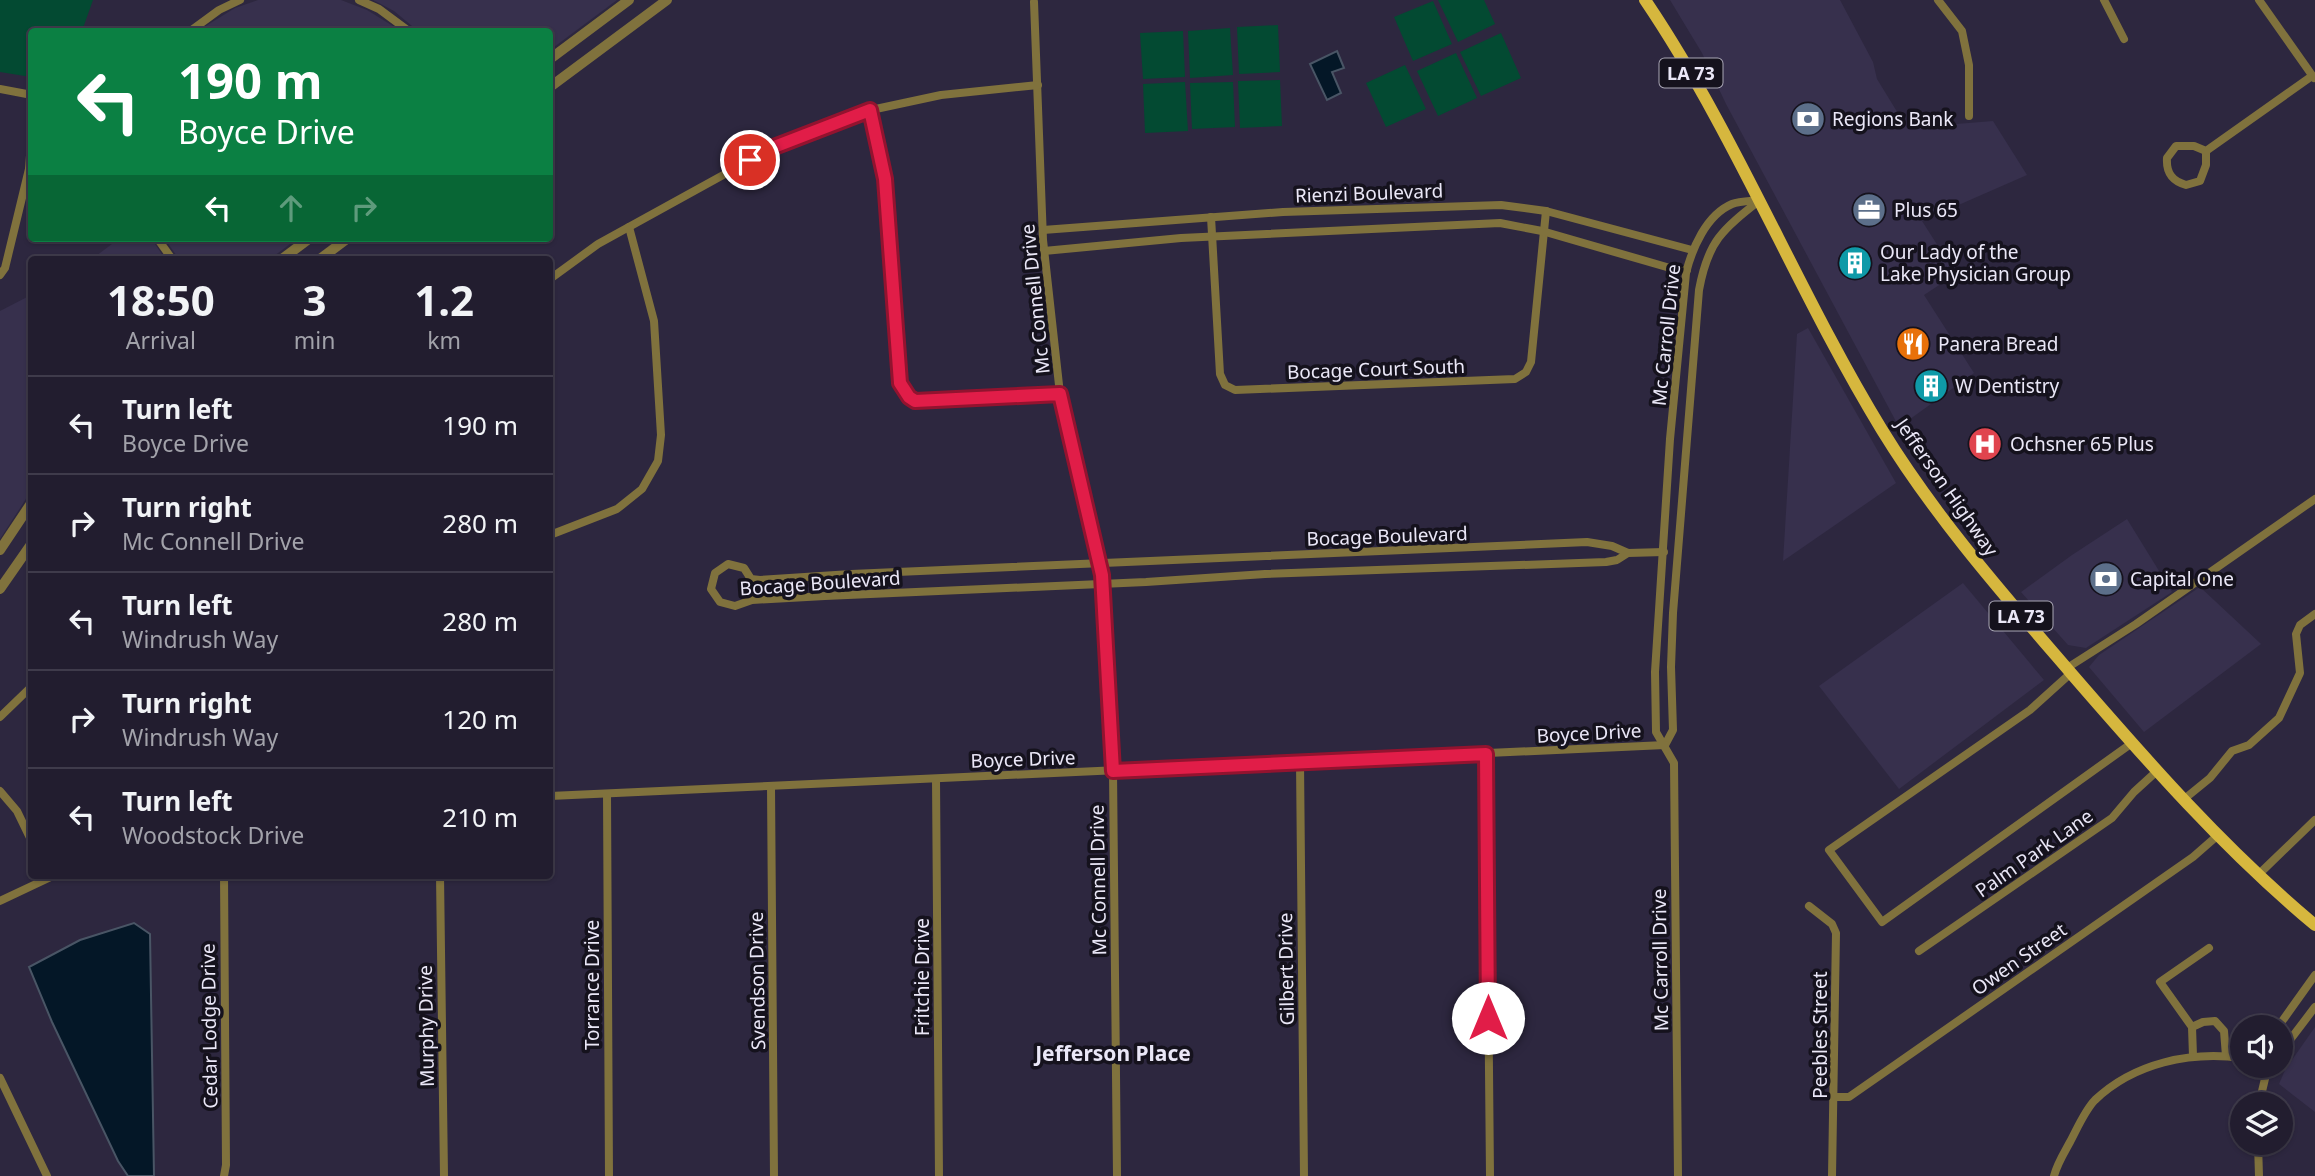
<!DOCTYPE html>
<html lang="en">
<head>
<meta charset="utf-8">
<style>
  :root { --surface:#221d2f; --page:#2e2a3b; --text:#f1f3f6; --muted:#a2a2aa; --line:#3f3b4b }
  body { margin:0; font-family:"Noto Sans",sans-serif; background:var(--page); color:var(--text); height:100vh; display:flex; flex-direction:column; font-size:26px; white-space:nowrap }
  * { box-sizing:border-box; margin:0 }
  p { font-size:23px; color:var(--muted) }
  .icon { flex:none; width:38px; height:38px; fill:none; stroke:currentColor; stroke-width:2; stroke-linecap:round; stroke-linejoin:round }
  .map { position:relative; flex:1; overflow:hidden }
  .side { position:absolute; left:28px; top:256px; width:525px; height:623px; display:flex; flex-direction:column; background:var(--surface); border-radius:7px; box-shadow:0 2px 5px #0004,0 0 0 2px var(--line) }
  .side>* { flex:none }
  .guide { position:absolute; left:28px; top:28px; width:525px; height:214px; border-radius:7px; box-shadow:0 2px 5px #0004,0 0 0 2px var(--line); background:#0b8043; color:#fff; overflow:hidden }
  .buttons { position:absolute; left:2230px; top:1015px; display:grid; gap:14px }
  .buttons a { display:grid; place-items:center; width:63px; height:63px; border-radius:50%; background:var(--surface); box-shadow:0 2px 5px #0004,0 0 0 2px var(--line); font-size:35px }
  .pin { position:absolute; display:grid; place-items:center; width:60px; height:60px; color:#fff; margin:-30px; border:4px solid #fff; border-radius:50%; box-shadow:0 2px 7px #0007 }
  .me { position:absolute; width:77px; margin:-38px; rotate:0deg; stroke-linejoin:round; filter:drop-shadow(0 0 5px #0008) }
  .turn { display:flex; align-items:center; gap:24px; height:147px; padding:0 35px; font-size:32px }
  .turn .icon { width:91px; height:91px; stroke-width:2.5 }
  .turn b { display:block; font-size:49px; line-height:60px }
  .lanes { display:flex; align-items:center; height:66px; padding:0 35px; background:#0003; justify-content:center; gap:35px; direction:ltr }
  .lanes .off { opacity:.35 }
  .eta { display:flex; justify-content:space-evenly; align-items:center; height:119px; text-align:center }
  .eta b { font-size:42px; font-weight:700; line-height:49px }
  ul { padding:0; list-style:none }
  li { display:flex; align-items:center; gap:21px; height:98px; padding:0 35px; border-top:2px solid var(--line) }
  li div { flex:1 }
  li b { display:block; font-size:26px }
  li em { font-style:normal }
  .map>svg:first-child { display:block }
  .built { fill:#37304d }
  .green { fill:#034a32 }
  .water { fill:#041727; stroke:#495565; stroke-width:2 }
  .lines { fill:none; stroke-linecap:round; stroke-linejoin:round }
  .minor { stroke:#80723d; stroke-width:8 }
  .tertiary { stroke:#80723d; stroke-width:10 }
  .primary { stroke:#d6b73e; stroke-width:12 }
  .route-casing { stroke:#92132f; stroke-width:18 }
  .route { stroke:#e11d48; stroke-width:12 }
  .labels { text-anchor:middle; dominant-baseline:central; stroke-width:7; stroke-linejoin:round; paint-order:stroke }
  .shield { fill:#15121d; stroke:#aaa7b6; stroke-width:2 }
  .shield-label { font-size:18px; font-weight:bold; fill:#eae7f7 }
  .poi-label { font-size:19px; fill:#eae7f7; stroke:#15121d; text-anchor:start }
  .street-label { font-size:19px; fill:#eae7f7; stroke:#15121d }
  .neighbourhood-label { font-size:21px; font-weight:bold; fill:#eae7f7; stroke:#15121d }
</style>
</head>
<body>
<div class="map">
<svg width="2315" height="1176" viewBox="0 0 2315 1176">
  <rect width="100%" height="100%" fill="#2d273f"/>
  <g class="built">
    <path d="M258,0H341L367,10L401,31L196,32L235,8Z"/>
    <path d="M373,0H617L550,50V32L418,31L394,11Z"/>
    <path d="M1670,0H1840L1873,62L1877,79L1907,128L1993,121L2027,175L1922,221L1956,274L1924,295L1974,373L1899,427L1726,104L1702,53Z"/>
    <path d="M120,238H151L165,259H92Z"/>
    <path d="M164,238H298L270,259H179Z"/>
    <path d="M31,295V491L0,539V311Z"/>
    <path d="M1808,328L1896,483L1783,561L1797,334Z"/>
    <path d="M2127,519L2172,592L2086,648L2068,645L2021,592L2072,555Z"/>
    <path d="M1963,583L2044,680L1899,789L1819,686Z"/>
    <path d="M2200,587L2261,644L2144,732L2089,667L2099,655Z"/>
    <path d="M2315,1027V1112L2279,1084L2285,1070Z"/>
  </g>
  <g class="green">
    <path d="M0,0H93L82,31L32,32L31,77L0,72Z"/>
    <path d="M1438,0H1484L1495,24L1458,42Z"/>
    <path d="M1433,1L1452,44L1413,61L1394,17Z"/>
    <path d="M1278,25L1280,72L1239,74L1237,27Z"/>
    <path d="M1230,28L1233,75L1190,78L1188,31Z"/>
    <path d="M1183,31L1185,77L1143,79L1140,33Z"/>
    <path d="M1501,33L1521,78L1481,96L1460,52Z"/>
    <path d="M1456,53L1477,98L1438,116L1417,71Z"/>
    <path d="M1405,65L1426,109L1386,127L1366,83Z"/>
    <path d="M1280,80L1282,126L1240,128L1238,81Z"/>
    <path d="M1185,82L1188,131L1145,133L1143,84Z"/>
    <path d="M1233,82L1235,127L1192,129L1190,83Z"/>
  </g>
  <g class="water">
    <path d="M1337,51L1344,68L1332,72L1341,93L1327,100L1310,64Z"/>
    <path d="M134,923L150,934L154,1176H128L118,1161L52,1022L29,967L80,940Z"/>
  </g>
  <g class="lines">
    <g class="minor">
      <path d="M359,0L379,9L410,32"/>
      <path d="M1938,0L1962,31L1969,65V116"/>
      <path d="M2104,0L2124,39"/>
      <path d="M2259,0L2314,78"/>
      <path d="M1034,2L1043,240L1060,394L1102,575L1113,771L1117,1176"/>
      <path d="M189,32L219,10L240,0"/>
      <path d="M0,89L32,95"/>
      <path d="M871,110L885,179L900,383L909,397L915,401L1060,394"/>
      <path d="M2206,151V165L2200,181L2186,185C2172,181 2166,173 2167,158L2176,146H2194L2206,151L2312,76"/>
      <path d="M29,169L32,128"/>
      <path d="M1211,217L1220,374L1225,385L1235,390L1515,379L1526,372L1531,362L1546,211"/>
      <path d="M1043,230L1283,212L1501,205L1546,211L1692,250"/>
      <path d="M157,238L172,259"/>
      <path d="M1044,251L1181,238L1500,223L1542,231L1677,270H1687"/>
      <path d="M0,275L5,268L29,169H32"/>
      <path d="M550,279L598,244L774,147L871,110L941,95L1038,85"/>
      <path d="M550,535L617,509L642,489L658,461L661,435L654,321L629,227"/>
      <path d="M1628,553L1612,546L1587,542L851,574L760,580L751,579L744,568L728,564L715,573L711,589L720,602L735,606L752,600L825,596L1146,582L1265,574L1606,562L1617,560L1628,553L1664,552"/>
      <path d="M2067,668L2136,624L2315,499"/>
      <path d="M2071,673L2030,710L1829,850L1882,922L2132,743"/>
      <path d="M0,717L32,686"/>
      <path d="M1665,745L1673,730L1671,667L1673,613L1699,290C1708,241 1722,230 1760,200"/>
      <path d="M1486,754L1490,1176"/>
      <path d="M1300,762L1304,1176"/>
      <path d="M936,779L939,1176"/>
      <path d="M771,787L774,1176"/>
      <path d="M0,791L17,811L32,842"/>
      <path d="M607,794L609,1176"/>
      <path d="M550,796L1665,745"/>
      <path d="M2183,800L2210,778L2232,751L2249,745L2279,718L2300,673L2296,634L2300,625L2315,614"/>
      <path d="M224,875L226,1165L224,1176"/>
      <path d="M440,875L444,1176"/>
      <path d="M2258,875L2315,820"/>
      <path d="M0,901L55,875"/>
      <path d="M1809,906L1832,924L1836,933L1832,1176"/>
      <path d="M1919,951L2112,818L2134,792L2157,771"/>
      <path d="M2192,1027L2203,1022L2215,1021L2224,1031L2226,1056"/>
      <path d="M2278,1027L2315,975"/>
      <path d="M2280,1053L2315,1007"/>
      <path d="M2193,1056L2192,1027L2160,982L2209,948"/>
      <path d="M0,1078L47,1176"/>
      <path d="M1835,1097H1849L2193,857L2217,836"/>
      <path d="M2259,1104L2268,1066"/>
      <path d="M2258,1143L2259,1176"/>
      <path d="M1678,1176L1674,763L1656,732L1655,672L1670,439L1686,273C1692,249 1706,215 1732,204C1739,201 1751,201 1760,200"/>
      <path d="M2054,1176C2057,1164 2064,1153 2070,1142C2077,1129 2085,1110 2095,1100C2134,1063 2190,1051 2242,1058"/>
    </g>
    <g class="tertiary">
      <path d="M550,59L629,0"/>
      <path d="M550,87L667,0"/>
      <path d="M282,259L310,238"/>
      <path d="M320,259L348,238"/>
      <path d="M0,550L32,502"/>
      <path d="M0,589L32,543"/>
    </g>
    <path class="primary" d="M1645,0C1737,136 1797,291 1882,430C1936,518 2003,594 2070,672C2147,761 2224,849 2315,925"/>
  </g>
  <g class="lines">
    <g class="route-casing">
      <path id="route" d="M750,160L774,147L870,110L885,179L900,383L909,397L915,401L1060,394L1102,575L1113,771L1486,754L1488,1018"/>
    </g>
    <use href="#route" class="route"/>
  </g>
  <defs>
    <g id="bank-disc" transform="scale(1.75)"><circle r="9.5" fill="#5c6f8a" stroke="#15121d"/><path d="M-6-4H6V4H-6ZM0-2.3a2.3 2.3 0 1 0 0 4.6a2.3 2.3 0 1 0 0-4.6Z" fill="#fff"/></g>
    <g id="office-disc" transform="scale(1.75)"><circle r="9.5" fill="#5c6f8a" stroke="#15121d"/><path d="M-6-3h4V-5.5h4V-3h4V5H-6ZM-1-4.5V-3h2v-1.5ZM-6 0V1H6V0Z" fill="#fff"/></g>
    <g id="building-disc" transform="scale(1.75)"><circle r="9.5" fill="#0f9aa8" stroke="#15121d"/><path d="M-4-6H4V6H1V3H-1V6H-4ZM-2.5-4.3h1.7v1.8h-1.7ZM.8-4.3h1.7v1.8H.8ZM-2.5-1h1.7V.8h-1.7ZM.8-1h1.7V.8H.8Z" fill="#fff"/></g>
    <g id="restaurant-disc" transform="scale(1.75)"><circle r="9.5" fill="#e8710a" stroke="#15121d"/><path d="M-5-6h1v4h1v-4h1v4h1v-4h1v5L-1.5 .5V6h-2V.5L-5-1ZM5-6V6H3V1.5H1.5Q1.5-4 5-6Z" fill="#fff"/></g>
    <g id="hospital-disc" transform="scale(1.75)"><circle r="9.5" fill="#e0444e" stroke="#15121d"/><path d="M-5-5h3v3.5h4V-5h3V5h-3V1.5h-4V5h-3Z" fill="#fff"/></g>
  </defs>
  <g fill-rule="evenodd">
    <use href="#bank-disc" x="1808" y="119"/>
    <use href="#office-disc" x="1869" y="210"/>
    <use href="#building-disc" x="1855" y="263"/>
    <use href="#restaurant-disc" x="1913" y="344"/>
    <use href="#building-disc" x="1931" y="386"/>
    <use href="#hospital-disc" x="1985" y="444"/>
    <use href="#bank-disc" x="2106" y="579"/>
  </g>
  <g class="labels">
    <g class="shield">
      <rect x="1659.5" y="58.5" width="63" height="29" rx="5"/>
      <rect x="1989.5" y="601.5" width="63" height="29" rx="5"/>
    </g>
    <g class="shield-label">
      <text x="1691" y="73">LA 73</text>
      <text x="2021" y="616">LA 73</text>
    </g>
    <g class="poi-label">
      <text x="1832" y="119">Regions Bank</text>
      <text x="1894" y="210">Plus 65</text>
      <text x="1880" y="252">Our Lady of the<tspan x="1880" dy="22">Lake Physician Group</tspan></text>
      <text x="1938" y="344">Panera Bread</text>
      <text x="1955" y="386">W Dentistry</text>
      <text x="2010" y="444">Ochsner 65 Plus</text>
      <text x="2130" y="579">Capital One</text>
    </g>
    <g class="street-label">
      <text transform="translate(1369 193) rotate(-2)">Rienzi Boulevard</text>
      <text transform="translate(1035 299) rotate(-96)">Mc Connell Drive</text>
      <text transform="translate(1666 335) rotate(-84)">Mc Carroll Drive</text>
      <text transform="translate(1376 369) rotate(-2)">Bocage Court South</text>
      <text transform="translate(1947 487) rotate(55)">Jefferson Highway</text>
      <text transform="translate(1387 536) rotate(-2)">Bocage Boulevard</text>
      <text transform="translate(820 583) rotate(-4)">Bocage Boulevard</text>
      <text transform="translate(1589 733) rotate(-3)">Boyce Drive</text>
      <text transform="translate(1023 759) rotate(-2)">Boyce Drive</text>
      <text transform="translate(2034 853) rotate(-35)">Palm Park Lane</text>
      <text transform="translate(1098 880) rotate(-91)">Mc Connell Drive</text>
      <text transform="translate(2019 959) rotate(-35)">Owen Street</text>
      <text transform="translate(1660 960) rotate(-91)">Mc Carroll Drive</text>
      <text transform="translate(1286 969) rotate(-91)">Gilbert Drive</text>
      <text transform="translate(922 977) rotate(-90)">Fritchie Drive</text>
      <text transform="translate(757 981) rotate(-91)">Svendson Drive</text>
      <text transform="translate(592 985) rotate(-90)">Torrance Drive</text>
      <text transform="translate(209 1026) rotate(-91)">Cedar Lodge Drive</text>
      <text transform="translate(426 1026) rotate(-91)">Murphy Drive</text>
      <text transform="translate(1820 1035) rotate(-90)">Peebles Street</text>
    </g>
    <g class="neighbourhood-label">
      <text x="1113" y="1053">Jefferson Place</text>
    </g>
  </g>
</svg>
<div class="buttons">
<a><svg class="icon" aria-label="sound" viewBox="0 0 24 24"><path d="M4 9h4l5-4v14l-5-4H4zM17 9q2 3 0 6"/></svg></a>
<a><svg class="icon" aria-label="layers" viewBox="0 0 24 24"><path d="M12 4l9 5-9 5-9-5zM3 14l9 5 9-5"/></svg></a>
</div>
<div class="pin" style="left:750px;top:160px;background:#d93025"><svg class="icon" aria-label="arrive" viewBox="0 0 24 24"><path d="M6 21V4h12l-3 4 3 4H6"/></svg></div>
<svg class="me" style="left:1488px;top:1018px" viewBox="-20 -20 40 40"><circle r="19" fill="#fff"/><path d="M0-13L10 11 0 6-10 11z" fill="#e11d48"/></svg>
<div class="guide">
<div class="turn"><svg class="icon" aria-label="left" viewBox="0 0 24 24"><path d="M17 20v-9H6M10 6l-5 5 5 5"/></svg><div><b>190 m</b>Boyce Drive</div></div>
<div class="lanes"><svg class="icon" aria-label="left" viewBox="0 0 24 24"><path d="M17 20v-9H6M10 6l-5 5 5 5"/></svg><svg class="icon off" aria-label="ahead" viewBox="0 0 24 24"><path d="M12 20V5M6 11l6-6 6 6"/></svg><svg class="icon off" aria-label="right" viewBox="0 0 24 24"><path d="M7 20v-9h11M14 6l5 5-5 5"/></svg></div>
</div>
<section class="side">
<div class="eta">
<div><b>18:50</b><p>Arrival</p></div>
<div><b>3</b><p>min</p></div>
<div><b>1.2</b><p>km</p></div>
</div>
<ul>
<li><svg class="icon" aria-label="left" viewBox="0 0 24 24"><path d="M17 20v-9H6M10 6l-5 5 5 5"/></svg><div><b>Turn left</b><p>Boyce Drive</p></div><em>190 m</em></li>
<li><svg class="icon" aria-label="right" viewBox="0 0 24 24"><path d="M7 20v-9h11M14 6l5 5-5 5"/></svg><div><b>Turn right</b><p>Mc Connell Drive</p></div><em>280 m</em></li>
<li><svg class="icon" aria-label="left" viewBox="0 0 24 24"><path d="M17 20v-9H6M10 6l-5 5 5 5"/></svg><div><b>Turn left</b><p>Windrush Way</p></div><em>280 m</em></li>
<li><svg class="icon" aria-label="right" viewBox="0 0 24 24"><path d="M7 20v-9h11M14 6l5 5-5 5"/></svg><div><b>Turn right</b><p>Windrush Way</p></div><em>120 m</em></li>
<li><svg class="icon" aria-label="left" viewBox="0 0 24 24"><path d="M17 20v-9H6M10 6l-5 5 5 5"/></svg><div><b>Turn left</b><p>Woodstock Drive</p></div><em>210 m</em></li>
</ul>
</section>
</div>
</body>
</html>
